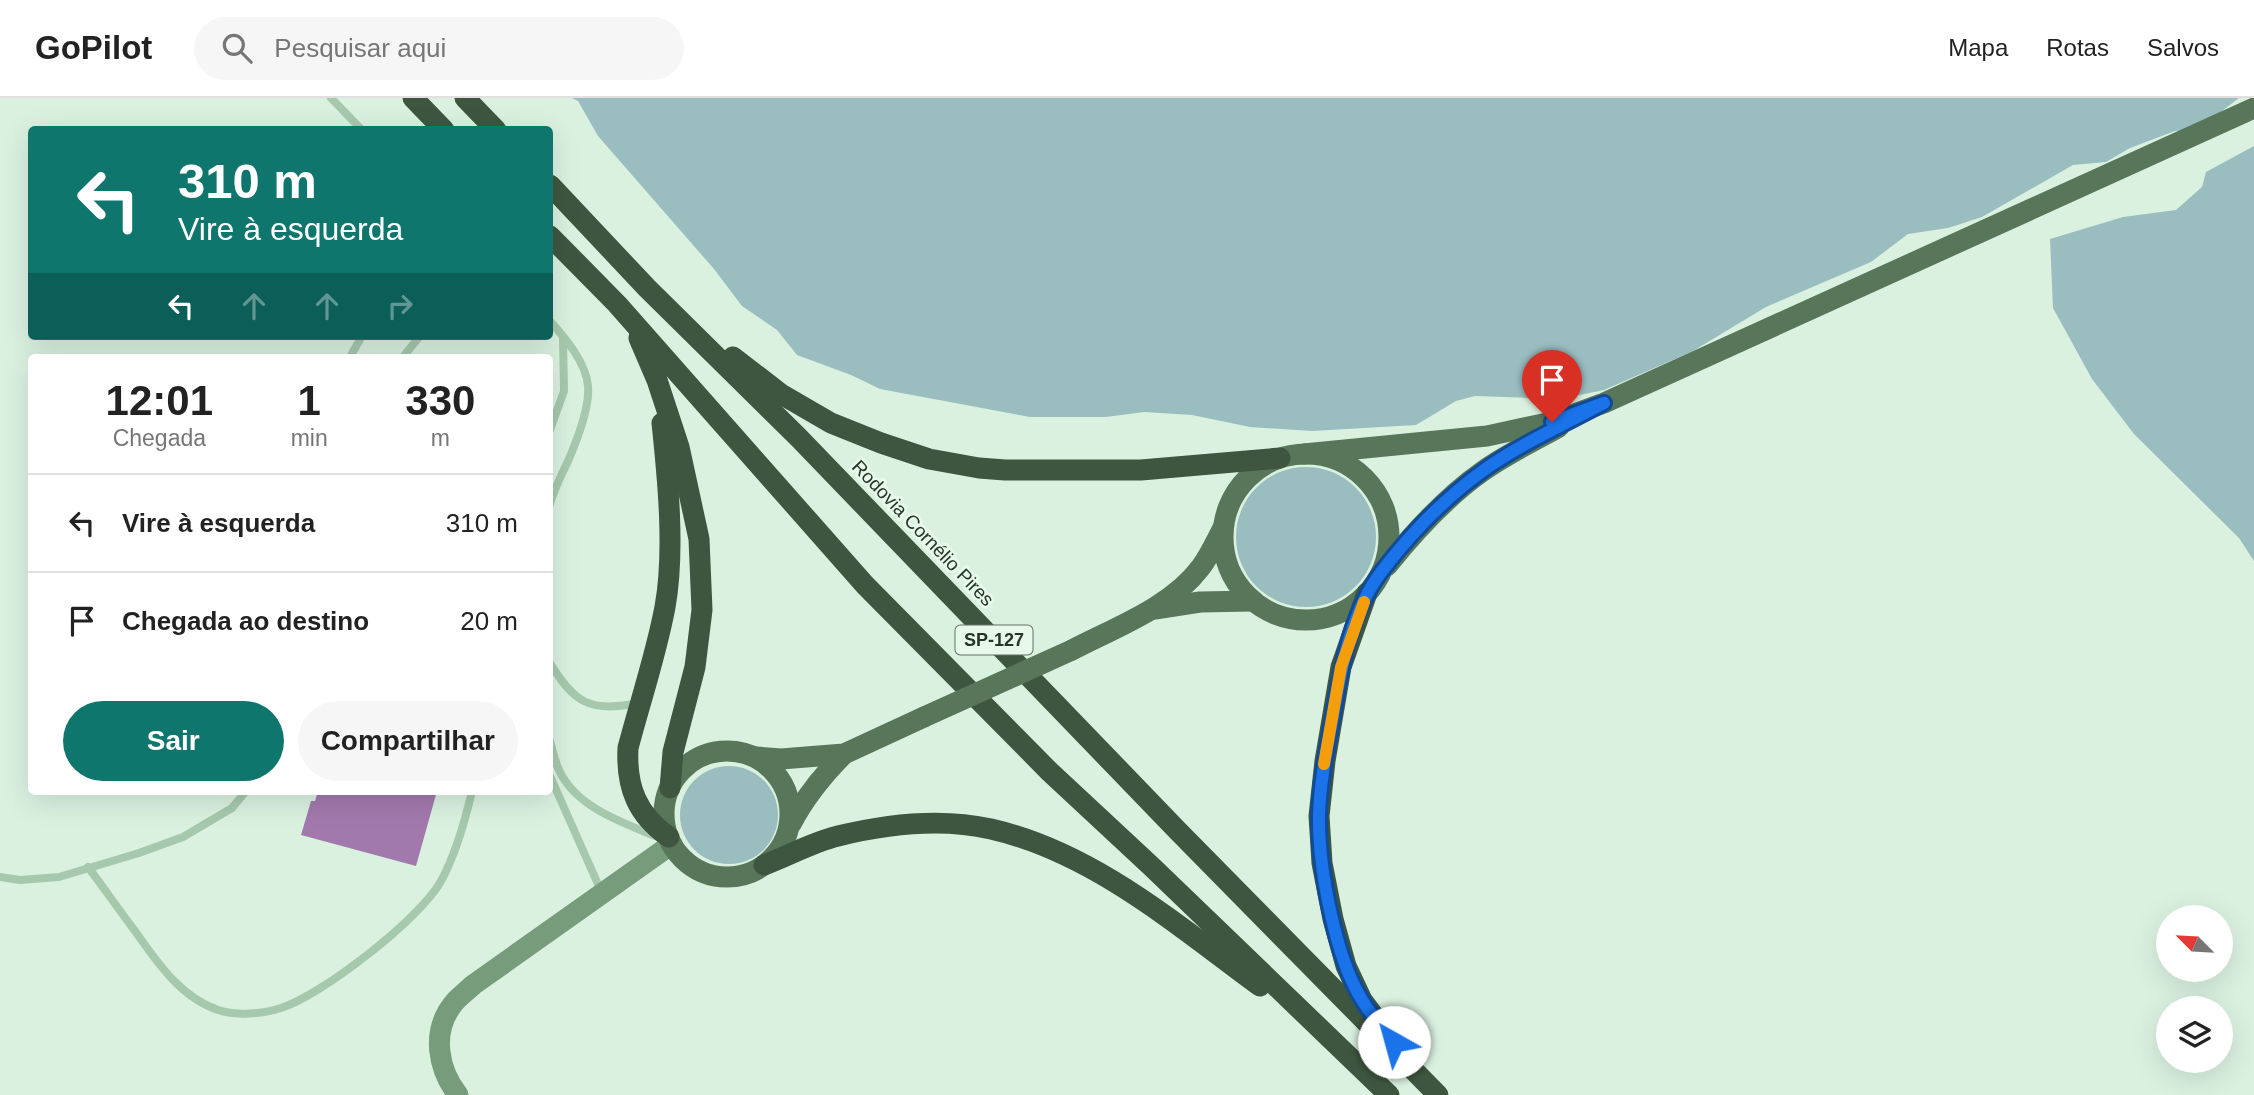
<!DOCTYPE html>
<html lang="pt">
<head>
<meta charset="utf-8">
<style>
  :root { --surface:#fff; --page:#f6f6f6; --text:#222; --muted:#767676; --line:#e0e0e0; --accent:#0f766e }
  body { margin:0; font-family:Helvetica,sans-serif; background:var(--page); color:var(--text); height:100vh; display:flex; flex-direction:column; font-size:26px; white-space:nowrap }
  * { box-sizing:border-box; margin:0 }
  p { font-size:23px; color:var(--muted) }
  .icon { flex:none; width:38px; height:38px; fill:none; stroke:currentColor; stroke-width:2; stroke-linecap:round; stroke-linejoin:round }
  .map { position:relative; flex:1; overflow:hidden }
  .panel { position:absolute; left:28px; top:256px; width:525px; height:441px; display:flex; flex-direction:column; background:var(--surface); border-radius:7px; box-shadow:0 7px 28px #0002 }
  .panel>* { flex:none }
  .hud { position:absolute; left:28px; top:28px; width:525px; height:214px; border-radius:7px; box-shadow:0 7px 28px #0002; background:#0f766e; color:#fff; overflow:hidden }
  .needle { width:46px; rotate:294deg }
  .fabs { position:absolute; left:2156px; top:807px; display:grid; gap:14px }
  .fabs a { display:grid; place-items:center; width:77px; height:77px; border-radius:50%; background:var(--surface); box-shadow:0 7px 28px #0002; font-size:35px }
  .pin { position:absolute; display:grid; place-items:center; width:60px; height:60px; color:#fff; margin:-72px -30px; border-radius:50% 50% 50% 0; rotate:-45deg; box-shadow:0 0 7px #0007 }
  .pin .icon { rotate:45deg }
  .me { position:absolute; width:77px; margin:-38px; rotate:322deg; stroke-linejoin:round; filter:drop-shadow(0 0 5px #0008) }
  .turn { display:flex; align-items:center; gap:24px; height:147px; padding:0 35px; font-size:32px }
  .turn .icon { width:91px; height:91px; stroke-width:2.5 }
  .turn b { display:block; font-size:49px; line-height:60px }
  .lanes { display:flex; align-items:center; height:66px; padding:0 35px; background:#0003; justify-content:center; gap:35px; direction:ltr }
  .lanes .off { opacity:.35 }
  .eta { display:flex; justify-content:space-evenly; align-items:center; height:119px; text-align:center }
  .eta b { font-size:42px; font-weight:700; line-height:49px }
  .cta { display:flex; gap:14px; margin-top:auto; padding:14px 35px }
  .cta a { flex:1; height:80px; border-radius:42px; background:var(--accent); color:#fff; font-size:28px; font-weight:700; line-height:80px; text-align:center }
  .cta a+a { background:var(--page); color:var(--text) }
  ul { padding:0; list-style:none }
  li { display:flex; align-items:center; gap:21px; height:98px; padding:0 35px; border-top:2px solid var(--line) }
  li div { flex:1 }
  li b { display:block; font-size:26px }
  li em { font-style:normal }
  header { display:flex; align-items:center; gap:42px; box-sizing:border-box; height:98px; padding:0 35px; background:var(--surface); border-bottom:2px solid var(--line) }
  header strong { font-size:33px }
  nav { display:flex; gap:38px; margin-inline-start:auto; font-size:24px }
  .search { width:490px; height:63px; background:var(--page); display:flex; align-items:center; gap:18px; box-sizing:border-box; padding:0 24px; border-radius:38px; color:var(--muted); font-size:26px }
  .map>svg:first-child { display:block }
  .green { fill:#9abdc0 }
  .water { fill:#a279ad }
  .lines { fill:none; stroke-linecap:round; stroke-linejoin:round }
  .lane { stroke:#a6c9ad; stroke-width:8 }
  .secondary { stroke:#779c7b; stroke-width:21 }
  .primary { stroke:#58775a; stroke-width:21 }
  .highway { stroke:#3e563f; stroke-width:21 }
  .primary-bridge { stroke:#58775a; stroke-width:21 }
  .route-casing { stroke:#114b97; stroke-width:18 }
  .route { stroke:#1a73e8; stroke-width:12 }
  .slow { stroke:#f59e0b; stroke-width:12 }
  .labels { text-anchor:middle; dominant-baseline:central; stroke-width:6; stroke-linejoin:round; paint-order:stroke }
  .shield { fill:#e6f9eb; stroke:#607062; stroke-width:2 }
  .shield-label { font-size:18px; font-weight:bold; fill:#273527 }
  .street-label { font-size:19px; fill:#273527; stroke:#e6f9eb }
</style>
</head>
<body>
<header>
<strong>GoPilot</strong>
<div class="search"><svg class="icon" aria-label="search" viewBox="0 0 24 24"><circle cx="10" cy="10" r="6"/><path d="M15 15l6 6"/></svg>Pesquisar aqui</div>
<nav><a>Mapa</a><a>Rotas</a><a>Salvos</a></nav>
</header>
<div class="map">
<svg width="2254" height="997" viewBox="0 0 2254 997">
  <rect width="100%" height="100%" fill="#daf1e0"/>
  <g class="green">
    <path d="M572,0H2239L2222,13L2217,30L2175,33L2130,50L2106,64L2073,67L1982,119L1948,130L1908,136L1871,164L1766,209L1693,253L1604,292L1560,301L1475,298L1456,303L1416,327L1312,333L1250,329L1192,317L1144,314L1106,319H1030L880,291L851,277L797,257L777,232L742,208L714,171L598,38L578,3Z"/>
    <path d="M2254,48V463L2239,440L2134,336L2092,281L2053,210L2050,141L2123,119L2176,112L2202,89L2206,74Z"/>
    <circle cx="1306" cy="439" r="70"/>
    <circle cx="729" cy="717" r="49"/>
  </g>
  <path class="water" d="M318,693H437L416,768L301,737L311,703H315Z"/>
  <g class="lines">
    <g class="lane">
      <path d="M331,0L362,32"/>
      <path d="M550,223C565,240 586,264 588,288C590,308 577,342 569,361C562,376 554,391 550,406"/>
      <path d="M350,259L362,238"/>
      <path d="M403,259L420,238"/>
      <path d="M550,332L564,293L563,241"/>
      <path d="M550,565C574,605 591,615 638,605"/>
      <path d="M550,643C553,653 555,665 560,674C577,709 621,724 655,738"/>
      <path d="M550,678L601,793"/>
      <path d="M88,769C104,790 119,812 135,833C157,864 180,899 218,912C236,918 263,916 281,910C322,897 420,821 441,783C456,756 465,723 472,693"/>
      <path d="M0,779L20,782L59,779L139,755L183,739L232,710L246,693"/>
    </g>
    <path class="secondary" d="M458,997C438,971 431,934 453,906C458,899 467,893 473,887L672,746"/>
    <g class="primary">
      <path d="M1304,356L1487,338L1552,324L1604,305L2254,10"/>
      <circle cx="1306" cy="439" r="83"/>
      <path d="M1387,468C1415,433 1446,399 1483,373C1507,356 1534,343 1559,329"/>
      <path d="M1155,511L1200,504L1253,503"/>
      <path d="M1072,552C1116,529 1170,510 1201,469C1210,457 1216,443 1223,430"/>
      <circle cx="727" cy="716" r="63"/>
      <path d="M756,659L781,661L844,656L924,619"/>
      <path d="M791,726C805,699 822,678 844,656"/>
    </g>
    <g class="highway">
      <path d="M413,0L444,32"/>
      <path d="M465,0L496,32"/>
      <path d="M550,87L647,190L799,340L1177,732L1438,997"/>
      <path d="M550,138L617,206L865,487L1050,674L1151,768L1389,997"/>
      <path d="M639,240L657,282L679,349L699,441L702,512L695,569L673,654L670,690"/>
      <path d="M733,259L781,296L831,325L881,345L929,361L979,370L1005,372H1141L1280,360"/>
      <path d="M662,325C668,382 675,454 665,509C656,557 640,604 628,650C626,689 637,717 669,739"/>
      <path d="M1367,495L1341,569L1325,663L1319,718L1322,765L1333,821L1346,868L1362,902L1374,918"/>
      <path d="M764,767C788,758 813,744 838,738C887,726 942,720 991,731C1093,754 1178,828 1260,888"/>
    </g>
    <path class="primary-bridge" d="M924,619L1072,552"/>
  </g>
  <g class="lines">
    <g class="route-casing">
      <path id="route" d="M1394,944C1383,930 1371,917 1362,902C1335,859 1318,767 1319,717C1320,682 1328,646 1334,612C1342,565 1352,512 1382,473C1411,435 1445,400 1484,372C1519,347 1565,326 1604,305L1552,324"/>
    </g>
    <use href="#route" class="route"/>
    <path class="slow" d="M1324,666L1341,569L1364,504"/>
  </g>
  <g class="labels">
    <rect class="shield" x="955.5" y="527.5" width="77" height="29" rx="5"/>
    <g class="shield-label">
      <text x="994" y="542">SP-127</text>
    </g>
    <g class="street-label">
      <text transform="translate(923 435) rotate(46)">Rodovia Cornélio Pires</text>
    </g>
  </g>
</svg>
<div class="fabs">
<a><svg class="needle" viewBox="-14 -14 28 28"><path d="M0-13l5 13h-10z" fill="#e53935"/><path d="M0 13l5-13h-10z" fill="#767676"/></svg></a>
<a><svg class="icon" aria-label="layers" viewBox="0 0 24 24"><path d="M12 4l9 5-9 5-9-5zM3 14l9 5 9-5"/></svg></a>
</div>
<div class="pin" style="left:1552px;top:324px;background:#d93025"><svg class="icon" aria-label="arrive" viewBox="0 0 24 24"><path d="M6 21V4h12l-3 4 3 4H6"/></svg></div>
<svg class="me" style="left:1394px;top:944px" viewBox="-20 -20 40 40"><circle r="19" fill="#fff"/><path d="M0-13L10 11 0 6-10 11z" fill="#1a73e8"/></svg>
<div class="hud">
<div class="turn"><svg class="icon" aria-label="left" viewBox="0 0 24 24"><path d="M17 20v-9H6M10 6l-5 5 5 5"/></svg><div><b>310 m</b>Vire à esquerda</div></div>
<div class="lanes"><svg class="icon" aria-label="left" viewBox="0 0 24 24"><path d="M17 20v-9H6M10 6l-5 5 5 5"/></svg><svg class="icon off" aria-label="ahead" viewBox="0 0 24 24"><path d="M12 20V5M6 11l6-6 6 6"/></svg><svg class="icon off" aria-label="ahead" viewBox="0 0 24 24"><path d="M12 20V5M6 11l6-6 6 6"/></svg><svg class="icon off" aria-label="right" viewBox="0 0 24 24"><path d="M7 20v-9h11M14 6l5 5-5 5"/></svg></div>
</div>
<section class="panel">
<div class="eta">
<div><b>12:01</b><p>Chegada</p></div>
<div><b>1</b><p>min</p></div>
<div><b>330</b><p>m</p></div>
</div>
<ul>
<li><svg class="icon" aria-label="left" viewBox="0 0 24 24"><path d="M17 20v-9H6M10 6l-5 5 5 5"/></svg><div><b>Vire à esquerda</b></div><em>310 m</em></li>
<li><svg class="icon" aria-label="arrive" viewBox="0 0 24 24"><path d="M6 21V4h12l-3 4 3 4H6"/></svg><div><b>Chegada ao destino</b></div><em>20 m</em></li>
</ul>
<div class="cta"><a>Sair</a><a>Compartilhar</a></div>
</section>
</div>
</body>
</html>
